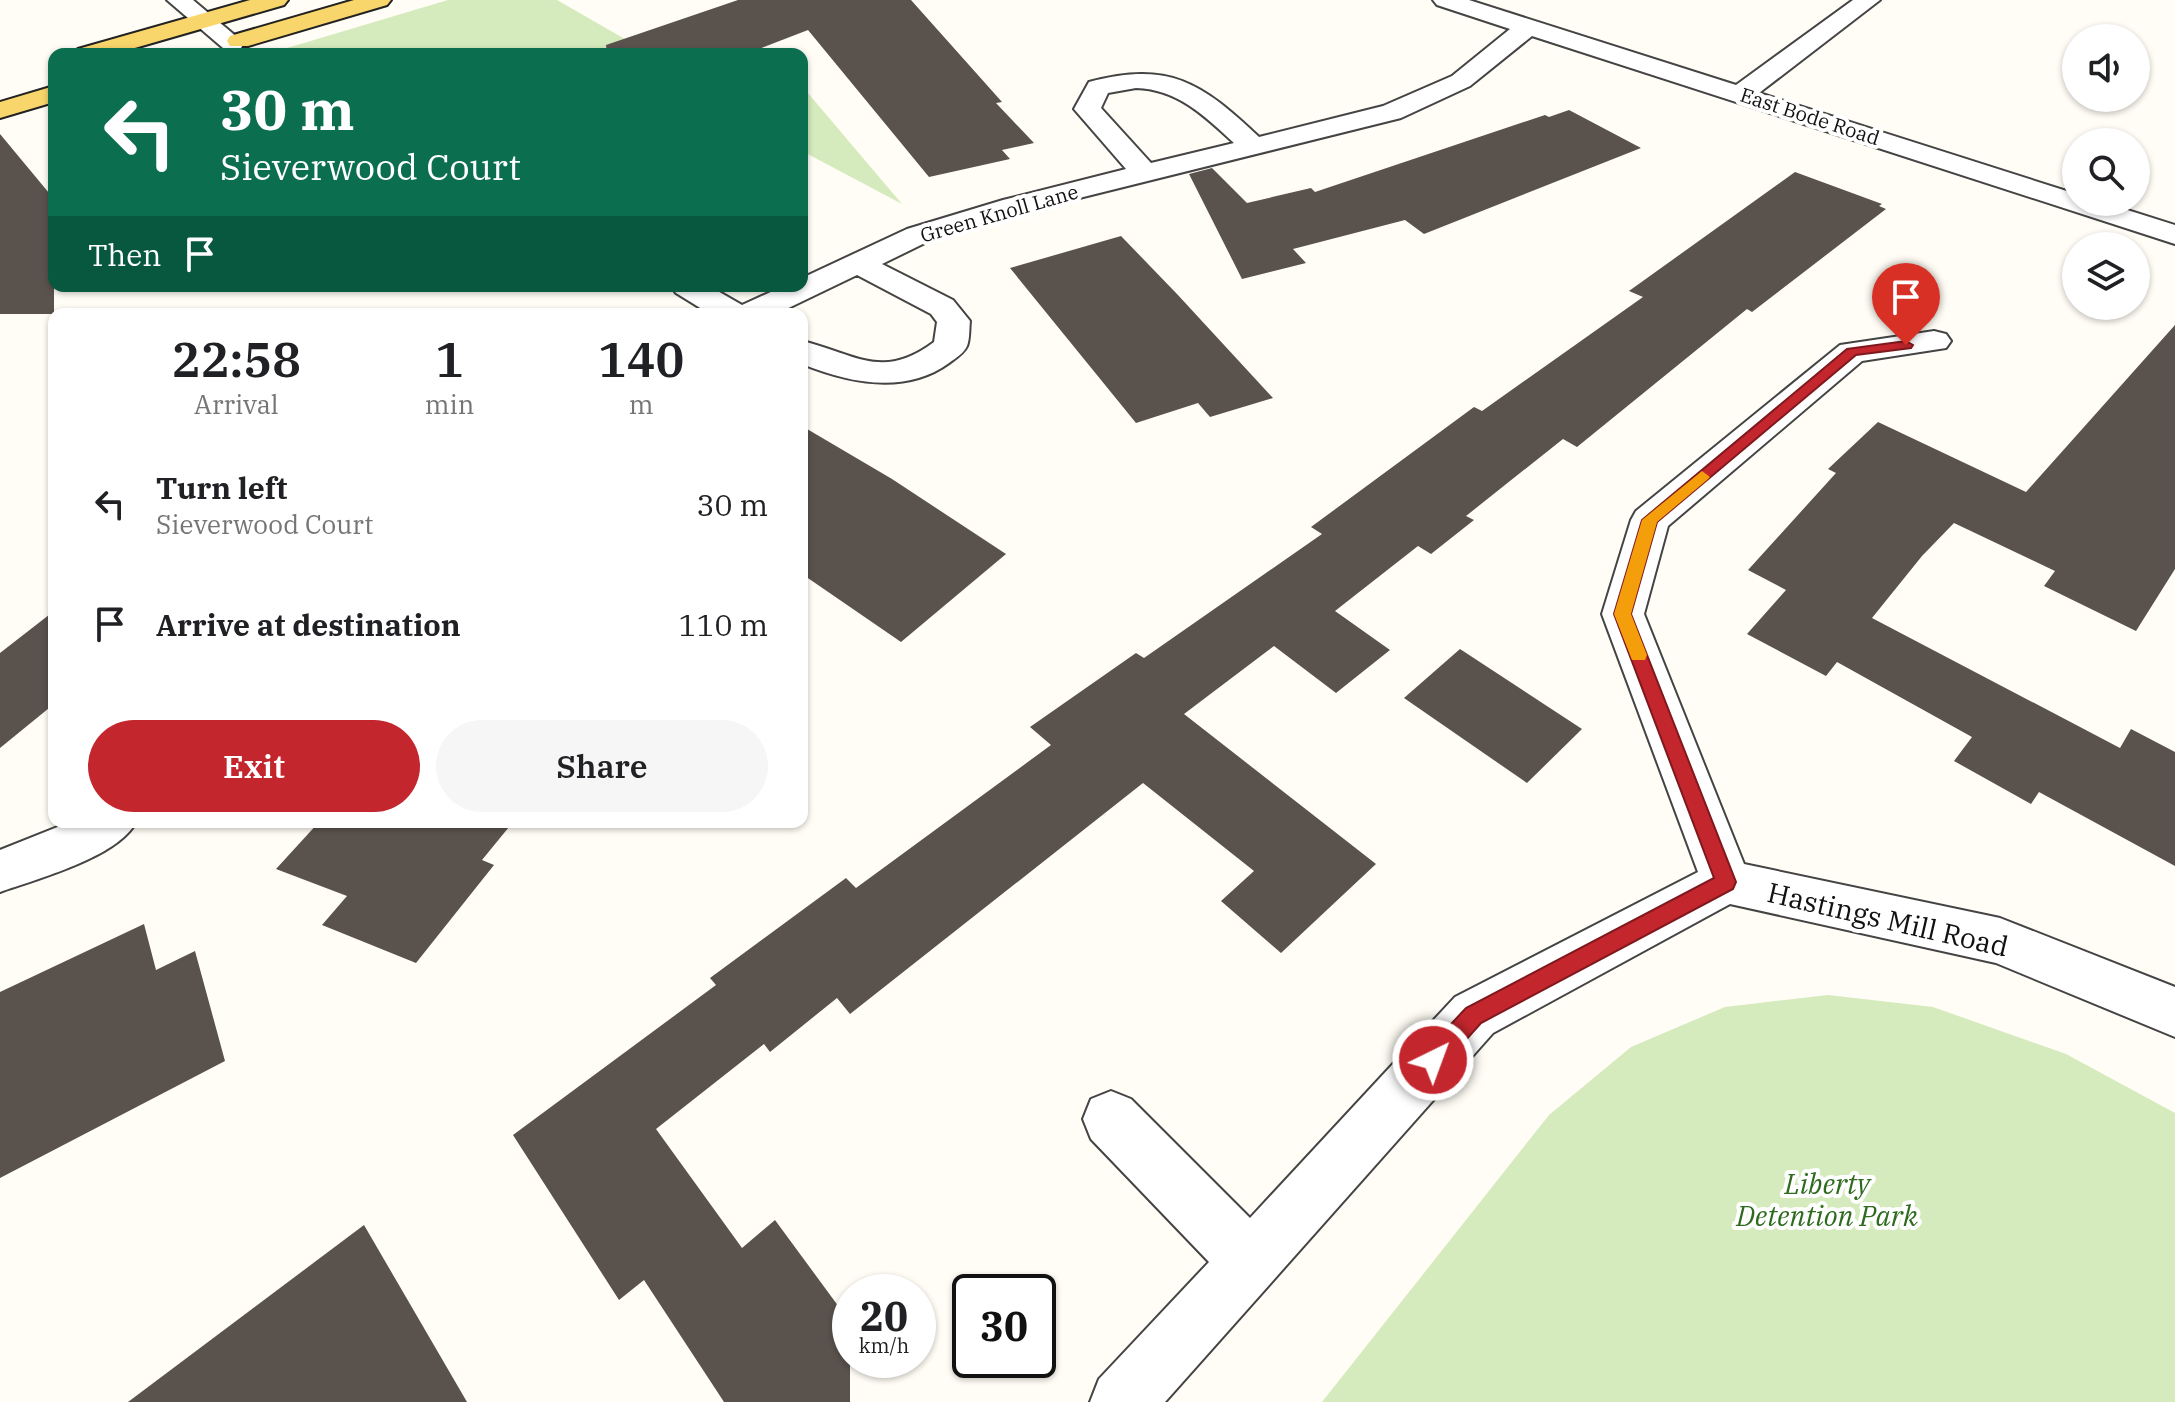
<!DOCTYPE html>
<html lang="en">
<head>
<meta charset="utf-8">
<style>
  :root { --surface:#fff; --page:#f6f6f6; --text:#202124; --muted:#757577; --accent:#c4262e }
  body { margin:0; font-family:"IBM Plex Serif",serif; background:var(--page); color:var(--text); height:100vh; display:flex; flex-direction:column; font-size:30px; white-space:nowrap }
  * { box-sizing:border-box; margin:0 }
  p { font-size:26px; color:var(--muted) }
  .icon { flex:none; width:44px; height:44px; fill:none; stroke:currentColor; stroke-width:2; stroke-linecap:round; stroke-linejoin:round }
  .map { position:relative; flex:1; overflow:hidden }
  .details { position:absolute; left:48px; top:308px; width:760px; height:520px; display:flex; flex-direction:column; background:var(--surface); border-radius:16px; box-shadow:0 2px 6px #0004 }
  .details>* { flex:none }
  .hud { position:absolute; left:48px; top:48px; width:760px; height:244px; border-radius:16px; box-shadow:0 2px 6px #0004; background:#0b6e4f; color:#fff; overflow:hidden }
  .tools { position:absolute; left:2062px; top:24px; display:grid; gap:16px }
  .tools a { display:grid; place-items:center; width:88px; height:88px; border-radius:50%; background:var(--surface); box-shadow:0 2px 6px #0004; font-size:40px }
  .speed { position:absolute; left:832px; top:1274px; display:flex; gap:16px; font-size:40px; font-weight:700; text-align:center }
  .speed>* { display:grid; place-content:center; width:104px; height:104px; border-radius:50%; background:var(--surface); box-shadow:0 2px 6px #0004; line-height:1 }
  .speed small { font-size:20px; font-weight:400 }
  .speed .limit { border:4px solid #111; border-radius:12px; background:#fff; color:#111 }
  .pin { position:absolute; display:grid; place-items:center; width:68px; height:68px; color:#fff; margin:-82px -34px; border-radius:50% 50% 50% 0; rotate:-45deg; box-shadow:0 0 8px #0007 }
  .pin .icon { rotate:45deg }
  .me { position:absolute; width:88px; margin:-44px; rotate:42deg; stroke-linejoin:round; filter:drop-shadow(0 0 6px #0008) }
  .turn { display:flex; align-items:center; gap:28px; height:168px; padding:0 40px; font-size:36px }
  .turn .icon { width:104px; height:104px; stroke-width:2.5 }
  .turn b { display:block; font-size:56px; line-height:68px }
  .then { display:flex; align-items:center; height:76px; padding:0 40px; background:#0003; gap:16px; font-size:30px }
  .eta { display:flex; justify-content:space-evenly; align-items:center; height:136px; text-align:center }
  .eta b { font-size:48px; font-weight:600; line-height:56px }
  .cta { display:flex; gap:16px; margin-top:auto; padding:16px 40px }
  .cta a { flex:1; height:92px; border-radius:48px; background:var(--accent); color:#fff; font-size:32px; font-weight:600; line-height:92px; text-align:center }
  .cta a+a { background:var(--page); color:var(--text) }
  ul { padding:0; list-style:none }
  li { display:flex; align-items:center; gap:24px; height:120px; padding:0 40px }
  li div { flex:1 }
  li b { display:block; font-size:30px }
  li em { font-style:normal }
  .map>svg:first-child { display:block }
  .green { fill:#d5ebbd }
  .building { fill:#5a524d }
  .lines { fill:none; stroke-linecap:round; stroke-linejoin:round }
  .minor-casing { stroke:#444; stroke-width:4 }
  .major-casing { stroke:#222; stroke-width:4 }
  .minor { fill:#fff; fill-rule:evenodd }
  .major { fill:#f9d66b; fill-rule:evenodd }
  .route { fill:#c4262e; stroke:#7f191e; stroke-width:2 }
  .slow { fill:#f59e0b }
  .labels { text-anchor:middle; dominant-baseline:central; stroke-width:8; stroke-linejoin:round; paint-order:stroke }
  .far-street-label { font-size:20px; fill:#111; stroke:#fff }
  .near-street-label { font-size:28px; fill:#111; stroke:#fff }
  .near-park-label { font-size:28px; font-style:italic; fill:#2f6b1f; stroke:#fff }
</style>
</head>
<body>
<div class="map">
<svg width="2175" height="1402" viewBox="0 0 2175 1402">
  <rect width="100%" height="100%" fill="#fffdf5"/>
  <g class="green">
    <path d="M448,0H557L651,54H267Z"/>
    <path d="M802,75L807,92L902,204L802,151Z"/>
    <path d="M1828,995L1933,1007L2066,1054L2175,1113V1402H1322L1549,1115L1631,1047L1725,1007Z"/>
  </g>
  <g class="building">
    <path d="M738,0H911L1002,102L996,103L1034,143L1002,150L1010,159L929,177L808,30L746,54H607L606,45Z"/>
    <path d="M1569,110L1641,148L1424,234L1405,220L1293,249L1306,263L1242,279L1189,174L1212,168L1247,203L1311,188L1315,192L1545,115L1549,117Z"/>
    <path d="M0,134L54,199V314H0Z"/>
    <path d="M1795,172L1882,204L1879,206L1886,209L1752,312L1747,309L1577,447L1563,439L1466,516L1474,520L1431,554L1418,546L1335,611L1390,650L1336,693L1274,646L1184,714L1376,864L1281,953L1221,901L1254,871L1143,783L850,1014L837,998L770,1052L764,1044L656,1129L742,1248L775,1220L850,1322V1402H724L644,1280L619,1300L513,1135L716,985L710,978L846,878L856,888L1051,745L1030,727L1136,653L1144,658L1322,534L1311,527L1474,407L1482,411L1643,297L1629,291Z"/>
    <path d="M1121,236L1177,294L1273,398L1210,417L1198,403L1136,423L1010,268Z"/>
    <path d="M2175,325V569L2136,631L2044,586L2055,571L1954,523L1922,556L1872,618L2120,748L2131,729L2175,752V866L2039,792L2031,804L1954,761L1972,737L1837,662L1826,676L1747,634L1786,590L1748,570L1836,473L1828,469L1878,422L2026,492Z"/>
    <path d="M802,426L892,479L1006,554L901,642L802,574Z"/>
    <path d="M54,611V704L0,748V653Z"/>
    <path d="M1460,649L1582,729L1527,783L1404,698Z"/>
    <path d="M319,822H513L482,860L494,865L416,963L322,925L347,896L276,869Z"/>
    <path d="M144,924L156,970L195,951L225,1061L0,1178V992Z"/>
    <path d="M364,1225L467,1402H128Z"/>
  </g>
  <g class="lines">
    <g class="minor-casing">
      <g id="minor">
        <path d="M167,0H193L244,43L241,48H223Z"/>
        <path d="M1433,0H1469L1736,85L1853,0H1880L1759,93L2076,194V202H2102L2175,225V244L1532,36L1470,86L1401,118L1023,212L929,241L882,264L953,300L970,321C969,329 970,338 967,346C964,353 956,358 949,363C905,395 849,383 802,364V341C856,354 882,381 934,342L937,322L931,314L857,275L776,314H710L676,293L671,286H709L742,305L784,286H802V278L907,229L1003,200L1126,169L1074,109L1089,82C1169,61 1201,82 1259,137L1383,106L1452,76L1510,29L1437,5ZM1136,88C1177,89 1205,116 1234,143L1151,163L1101,108L1108,93Z"/>
        <path d="M1934,331L1946,334L1951,341L1946,348L1862,361L1668,526L1644,614L1744,864L2000,918L2175,987V1037L1996,963L1730,904L1493,1033L1165,1402H1090L1099,1379L1209,1262L1091,1139L1083,1119L1091,1099L1111,1091L1131,1099L1250,1218L1455,997L1698,872L1602,614L1631,520L1636,511L1840,345Z"/>
        <path d="M70,822H136C118,857 37,879 0,892V850Z"/>
      </g>
    </g>
    <g class="major-casing">
      <g id="major">
        <path d="M250,0H288L284,5L114,54H75L78,49Z"/>
        <path d="M354,0H391L387,5L248,46H230L227,41L230,36Z"/>
        <path d="M54,86V102L0,118V102Z"/>
      </g>
    </g>
    <use href="#minor" class="minor"/>
    <use href="#major" class="major"/>
  </g>
  <path class="route" d="M1906,341L1913,345L1911,348L1856,355L1657,522L1631,614L1736,882L1733,889L1481,1023L1441,1068L1433,1071L1425,1068L1422,1060L1425,1052L1466,1008L1714,878L1614,614L1642,520L1847,349Z"/>
  <path class="slow" d="M1702,471L1710,477L1707,480L1657,522L1631,614L1647,655L1645,660H1632L1614,614L1642,520Z"/>
  <g class="labels">
    <g class="far-street-label">
      <text transform="translate(1810 116) rotate(18)">East Bode Road</text>
      <text transform="translate(999 213) rotate(-16)">Green Knoll Lane</text>
    </g>
    <g class="near-street-label">
      <text transform="translate(1888 919) rotate(13)">Hastings Mill Road</text>
    </g>
    <g class="near-park-label">
      <text x="1827" y="1183">Liberty<tspan x="1827" dy="32">Detention Park</tspan></text>
    </g>
  </g>
</svg>
<div class="tools">
<a><svg class="icon" aria-label="sound" viewBox="0 0 24 24"><path d="M4 9h4l5-4v14l-5-4H4zM17 9q2 3 0 6"/></svg></a>
<a><svg class="icon" aria-label="search" viewBox="0 0 24 24"><circle cx="10" cy="10" r="6"/><path d="M15 15l6 6"/></svg></a>
<a><svg class="icon" aria-label="layers" viewBox="0 0 24 24"><path d="M12 4l9 5-9 5-9-5zM3 14l9 5 9-5"/></svg></a>
</div>
<div class="speed"><div>20<small>km/h</small></div><div class="limit">30</div></div>
<div class="pin" style="left:1906px;top:345px;background:#d93025"><svg class="icon" aria-label="arrive" viewBox="0 0 24 24"><path d="M6 21V4h12l-3 4 3 4H6"/></svg></div>
<svg class="me" style="left:1433px;top:1060px" viewBox="-20 -20 40 40"><circle r="17" fill="#c4262e" stroke="#fff" stroke-width="3"/><path d="M0-11L8 9 0 5-8 9z" fill="#fff"/></svg>
<div class="hud">
<div class="turn"><svg class="icon" aria-label="left" viewBox="0 0 24 24"><path d="M17 20v-9H6M10 6l-5 5 5 5"/></svg><div><b>30 m</b>Sieverwood Court</div></div>
<div class="then">Then<svg class="icon" aria-label="arrive" viewBox="0 0 24 24"><path d="M6 21V4h12l-3 4 3 4H6"/></svg></div>
</div>
<section class="details">
<div class="eta">
<div><b>22:58</b><p>Arrival</p></div>
<div><b>1</b><p>min</p></div>
<div><b>140</b><p>m</p></div>
</div>
<ul>
<li><svg class="icon" aria-label="left" viewBox="0 0 24 24"><path d="M17 20v-9H6M10 6l-5 5 5 5"/></svg><div><b>Turn left</b><p>Sieverwood Court</p></div><em>30 m</em></li>
<li><svg class="icon" aria-label="arrive" viewBox="0 0 24 24"><path d="M6 21V4h12l-3 4 3 4H6"/></svg><div><b>Arrive at destination</b></div><em>110 m</em></li>
</ul>
<div class="cta"><a>Exit</a><a>Share</a></div>
</section>
</div>
</body>
</html>
